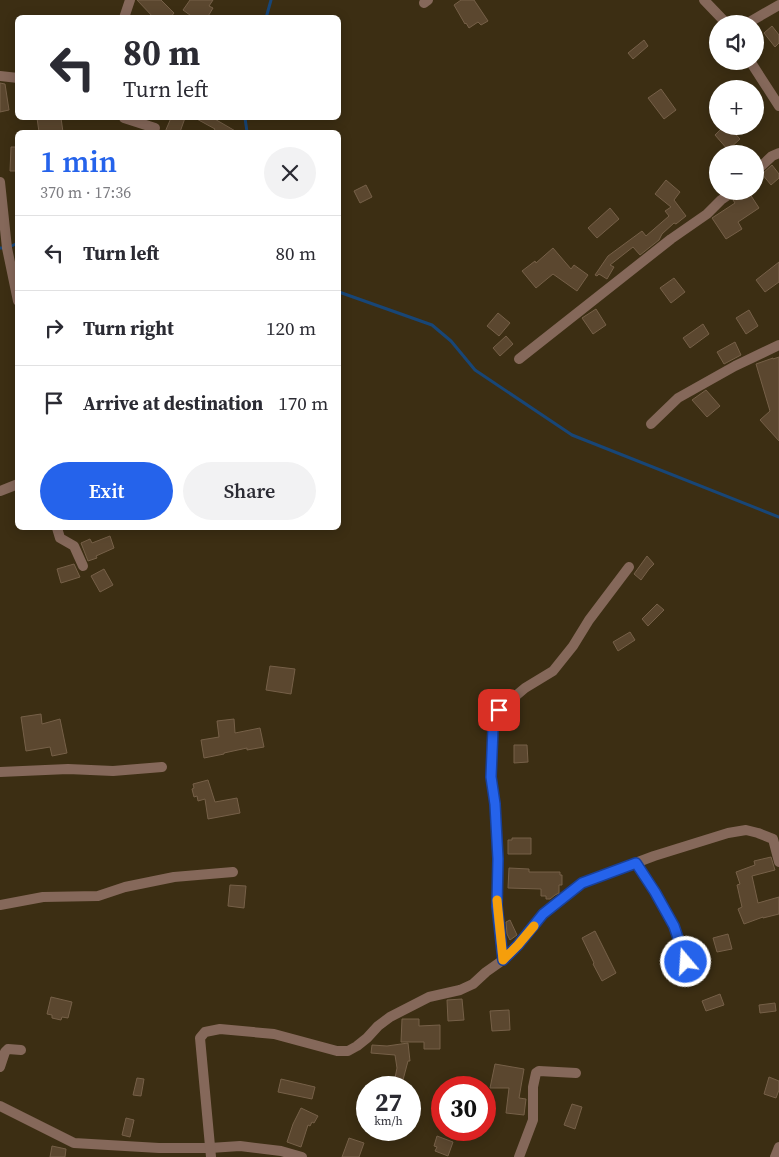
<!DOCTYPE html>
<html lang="en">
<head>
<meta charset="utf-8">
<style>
  :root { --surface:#fff; --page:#f2f2f3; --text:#2b2b33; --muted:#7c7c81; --line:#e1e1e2; --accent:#2563eb }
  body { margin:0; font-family:"Source Serif 4",serif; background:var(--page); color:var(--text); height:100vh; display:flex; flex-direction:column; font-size:19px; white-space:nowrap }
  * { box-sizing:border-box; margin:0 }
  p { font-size:16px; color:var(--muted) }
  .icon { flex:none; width:28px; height:28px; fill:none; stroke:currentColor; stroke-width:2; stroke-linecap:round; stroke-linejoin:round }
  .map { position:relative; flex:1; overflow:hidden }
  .side { position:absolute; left:15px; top:130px; width:326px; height:400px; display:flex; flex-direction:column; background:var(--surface); border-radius:8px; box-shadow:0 2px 12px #0003 }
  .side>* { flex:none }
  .top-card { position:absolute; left:15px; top:15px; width:326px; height:105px; border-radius:8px; box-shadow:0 2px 12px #0003; background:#fff; color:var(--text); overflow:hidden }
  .tools { position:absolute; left:709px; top:15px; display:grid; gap:10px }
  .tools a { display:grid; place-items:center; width:55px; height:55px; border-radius:50%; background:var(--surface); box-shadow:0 2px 12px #0003; font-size:25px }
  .speed { position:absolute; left:356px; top:1076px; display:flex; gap:10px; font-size:25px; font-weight:700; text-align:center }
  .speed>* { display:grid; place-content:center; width:65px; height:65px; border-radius:50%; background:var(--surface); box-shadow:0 2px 12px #0003; line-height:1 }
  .speed small { font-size:12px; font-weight:400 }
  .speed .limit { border:8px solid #d22; background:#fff; color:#111 }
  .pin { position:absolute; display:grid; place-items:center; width:42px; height:42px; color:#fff; margin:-21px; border-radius:10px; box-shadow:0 2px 8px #0006 }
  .me { position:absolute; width:55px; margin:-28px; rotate:342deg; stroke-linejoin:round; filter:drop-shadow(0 0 4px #0008) }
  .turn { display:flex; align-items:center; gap:18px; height:105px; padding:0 25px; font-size:22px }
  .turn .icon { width:65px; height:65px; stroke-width:2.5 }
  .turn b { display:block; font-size:35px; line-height:42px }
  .round { display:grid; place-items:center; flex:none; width:52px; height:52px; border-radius:26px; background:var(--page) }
  .head { display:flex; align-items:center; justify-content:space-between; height:85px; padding:0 25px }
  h1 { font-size:30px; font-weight:600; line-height:38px; color:var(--accent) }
  .cta { display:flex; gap:10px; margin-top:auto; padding:10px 25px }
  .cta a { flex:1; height:58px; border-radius:30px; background:var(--accent); color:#fff; font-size:20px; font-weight:600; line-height:58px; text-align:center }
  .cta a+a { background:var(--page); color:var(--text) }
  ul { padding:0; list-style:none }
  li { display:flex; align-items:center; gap:15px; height:75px; padding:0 25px; border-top:1px solid var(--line) }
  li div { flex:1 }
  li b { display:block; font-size:19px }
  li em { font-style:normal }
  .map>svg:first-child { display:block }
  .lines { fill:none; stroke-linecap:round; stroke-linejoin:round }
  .stream { stroke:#184677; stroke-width:3 }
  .building { fill:#5b472f; stroke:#766048 }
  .minor { stroke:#85685a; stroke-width:10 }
  .route-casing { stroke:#184099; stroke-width:12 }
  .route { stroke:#2563eb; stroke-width:9 }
  .slow { stroke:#f59e0b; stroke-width:9 }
</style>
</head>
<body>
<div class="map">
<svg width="779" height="1157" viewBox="0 0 779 1157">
  <rect width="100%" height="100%" fill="#3c2e13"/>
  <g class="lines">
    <g class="stream">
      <path d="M266,18L271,0"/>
      <path d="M245,118L247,132"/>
      <path d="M0,248H7L18,243"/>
      <path d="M339,292L432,325L451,341L475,370L572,435L779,517"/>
    </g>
  </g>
  <g class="building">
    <path d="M137,0H161L174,13L170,18H154Z"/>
    <path d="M190,0H213L209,6L213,8L207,18H194L183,10Z"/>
    <path d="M461,0H474L488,21L481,25L478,22L469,28L466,23L465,24L454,5Z"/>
    <path d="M772,26L779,35V43L775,47L764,33Z"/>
    <path d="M644,40L648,46L633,59L628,53Z"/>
    <path d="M0,83L5,84L9,110L0,112Z"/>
    <path d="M661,89L676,110L664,119L648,98Z"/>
    <path d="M37,118H51V119L61,118L63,132H39Z"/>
    <path d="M171,118H185L180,132H165Z"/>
    <path d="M195,118H213L237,132H213L215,129Z"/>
    <path d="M724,126H728L740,139L728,150L715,135Z"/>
    <path d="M11,147H18V171H10Z"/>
    <path d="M772,165L779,174V178L771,185L762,174Z"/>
    <path d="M666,180L680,192L674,200L686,216L676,224L674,223L662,234L659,240L640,255L633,247L610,265L614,267L607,279L599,274L597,276L595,275L608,256L642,231L646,236L669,216L665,211L671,207L655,194Z"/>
    <path d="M366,185L372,197L360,203L354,191Z"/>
    <path d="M741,191H748L759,208L738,222L742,229L726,239L712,218L735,203L733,200L738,196Z"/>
    <path d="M610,208L619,219L597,238L588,228Z"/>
    <path d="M553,248L571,269L574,265L588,275L577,291L553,274L536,288L522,271L535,261L536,263Z"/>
    <path d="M779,262V282L765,292L756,280Z"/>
    <path d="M674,278L685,292L671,303L660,288Z"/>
    <path d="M596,309L606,325L593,334L582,318Z"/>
    <path d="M749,310L758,326L746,334L736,318Z"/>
    <path d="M498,313L510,323L499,336L487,326Z"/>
    <path d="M703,324L709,334L690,348L683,338Z"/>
    <path d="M506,336L513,344L500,356L493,348Z"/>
    <path d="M735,342L741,355L724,364L717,352Z"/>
    <path d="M779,357V441L760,420L770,411L756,364L773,358V359Z"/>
    <path d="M706,390L720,406L707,417L692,400Z"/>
    <path d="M110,536L114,548L96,556L97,558L88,561L81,543L90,539L92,543Z"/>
    <path d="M647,556L654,564L649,569L641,580L634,574Z"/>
    <path d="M74,564L80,577L61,583L57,569Z"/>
    <path d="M104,569L113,585L100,592L91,576Z"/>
    <path d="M657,604L664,610L648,626L642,619Z"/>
    <path d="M630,632L635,640L618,651L613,642Z"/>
    <path d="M270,666L295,669L291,694L266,690Z"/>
    <path d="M41,714L42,724L60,719L67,753L52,756L50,747L26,751L21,717Z"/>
    <path d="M234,719L235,733L260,728L264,747L247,750V748L224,753V754L204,758L201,740L219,737L217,721Z"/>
    <path d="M514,745H527L528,762L514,763Z"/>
    <path d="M208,780L215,802L237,798L240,813L208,819L205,799L198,801L197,796L194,797L192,789L194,788L193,784Z"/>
    <path d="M512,838H531V854H508V840H512Z"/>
    <path d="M771,857L775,870L752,876L758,903L779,897V914L763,918V917L744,924L738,909L742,907L737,885L740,884L736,872L755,865L754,861Z"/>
    <path d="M509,868L529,869V872H560V875H562V885H559V893L555,895L550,899H546V896H541V889L508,888Z"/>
    <path d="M230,885L246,886L244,908L228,906Z"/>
    <path d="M510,920L517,935L510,940L507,934L506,922Z"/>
    <path d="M595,931L616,973L602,981L593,964L594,963L582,938Z"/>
    <path d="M728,934L732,949L717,952L713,938Z"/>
    <path d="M720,994L724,1005L706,1011L702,1001Z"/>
    <path d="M51,997L72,1002L68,1018L62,1017L61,1020L52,1018V1015L47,1014Z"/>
    <path d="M462,999L464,1020L448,1021L447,1000Z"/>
    <path d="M775,1003L776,1011L760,1013L759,1005Z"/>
    <path d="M509,1010L510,1030L492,1031L490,1011Z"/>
    <path d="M402,1019H419V1026L440,1025V1049H424V1042H401Z"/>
    <path d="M408,1043L410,1061H408L403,1080L395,1078L397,1068L395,1055L371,1053L372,1045L387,1046Z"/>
    <path d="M495,1064L524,1069L519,1098L526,1099L524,1115L506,1113L509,1088H490Z"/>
    <path d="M769,1077L779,1081V1090L776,1098L764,1094Z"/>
    <path d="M137,1078L144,1079L141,1096L133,1095Z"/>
    <path d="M281,1079L315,1087L312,1099L278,1092Z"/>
    <path d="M572,1104L582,1107L575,1129L564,1125Z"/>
    <path d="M301,1108L318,1116L314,1123L312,1122L310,1126L308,1125L301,1147L287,1142L293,1124Z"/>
    <path d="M126,1118L134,1120L130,1137L122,1135Z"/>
    <path d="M437,1136L453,1142L448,1156L435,1151L437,1147L434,1146Z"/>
    <path d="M349,1138L364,1143L359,1157H342Z"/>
    <path d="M52,1146L66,1149L65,1157H50Z"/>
  </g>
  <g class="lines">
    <g class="minor">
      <path d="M704,0L727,24"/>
      <path d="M424,3L428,0"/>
      <path d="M124,18L130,0"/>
      <path d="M746,24L779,5"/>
      <path d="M750,61L779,106"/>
      <path d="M0,76L18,78"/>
      <path d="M124,118L155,128"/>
      <path d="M755,172L772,156L779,153"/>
      <path d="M0,182L7,248L18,301"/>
      <path d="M519,359L671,239L707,214L721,200L734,191"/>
      <path d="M651,424L678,398L735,366L779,345"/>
      <path d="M0,491L18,484"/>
      <path d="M57,528L60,538L74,546L83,566"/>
      <path d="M629,567L589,620L573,646L553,671L525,688L499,710L493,728L491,777L495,805L498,859L497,906L503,960L518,945L543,914L582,883L654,856L728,833L746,830L758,833L773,839L779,862"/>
      <path d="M0,772L68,769L113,771L162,767"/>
      <path d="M636,863L655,892L674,926L686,962"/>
      <path d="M0,905L43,897L98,896L125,887L174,877L233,872"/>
      <path d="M0,1067L5,1052L8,1049L21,1050"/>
      <path d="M0,1106L74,1143L159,1148H210L240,1146L281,1151L302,1157"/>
      <path d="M211,1157L200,1038L205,1032L220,1029L274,1034L337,1051H348L357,1046L367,1038L378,1026L390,1017L429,997L460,990L473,984L486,972L503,960"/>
      <path d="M519,1157L533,1120V1087L536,1073L539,1071L576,1073"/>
      <path d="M775,1157L779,1147"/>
    </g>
  </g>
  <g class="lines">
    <g class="route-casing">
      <path id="route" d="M499,710L493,728L491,777L495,804L498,859L497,906L503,960L518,945L543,914L582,883L636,863L655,892L674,926L686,962"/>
    </g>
    <use href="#route" class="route"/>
    <path class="slow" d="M497,900L503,960L518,945L534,926"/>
  </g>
</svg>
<div class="tools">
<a><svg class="icon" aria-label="sound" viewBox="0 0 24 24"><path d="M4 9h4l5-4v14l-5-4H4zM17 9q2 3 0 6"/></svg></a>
<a>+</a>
<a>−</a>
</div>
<div class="speed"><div>27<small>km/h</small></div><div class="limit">30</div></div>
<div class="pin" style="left:499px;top:710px;background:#d93025"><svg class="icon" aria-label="arrive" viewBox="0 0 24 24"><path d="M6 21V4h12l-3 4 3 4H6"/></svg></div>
<svg class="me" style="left:686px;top:962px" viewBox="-20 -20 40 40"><circle r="17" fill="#2563eb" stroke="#fff" stroke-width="3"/><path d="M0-11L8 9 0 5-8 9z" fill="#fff"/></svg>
<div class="top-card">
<div class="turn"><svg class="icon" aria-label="left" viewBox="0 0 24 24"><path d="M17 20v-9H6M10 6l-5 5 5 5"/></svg><div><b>80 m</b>Turn left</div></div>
</div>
<section class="side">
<div class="head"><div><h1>1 min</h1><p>370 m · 17:36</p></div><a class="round"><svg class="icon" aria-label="close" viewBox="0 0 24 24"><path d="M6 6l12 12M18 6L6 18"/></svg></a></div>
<ul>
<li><svg class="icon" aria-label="left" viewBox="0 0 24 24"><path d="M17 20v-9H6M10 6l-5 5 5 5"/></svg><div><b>Turn left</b></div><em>80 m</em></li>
<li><svg class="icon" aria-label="right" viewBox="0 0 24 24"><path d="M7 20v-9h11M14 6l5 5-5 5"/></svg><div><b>Turn right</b></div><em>120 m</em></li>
<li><svg class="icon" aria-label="arrive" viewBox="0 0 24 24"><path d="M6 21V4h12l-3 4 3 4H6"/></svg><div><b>Arrive at destination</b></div><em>170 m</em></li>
</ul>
<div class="cta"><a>Exit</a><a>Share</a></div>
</section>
</div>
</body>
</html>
